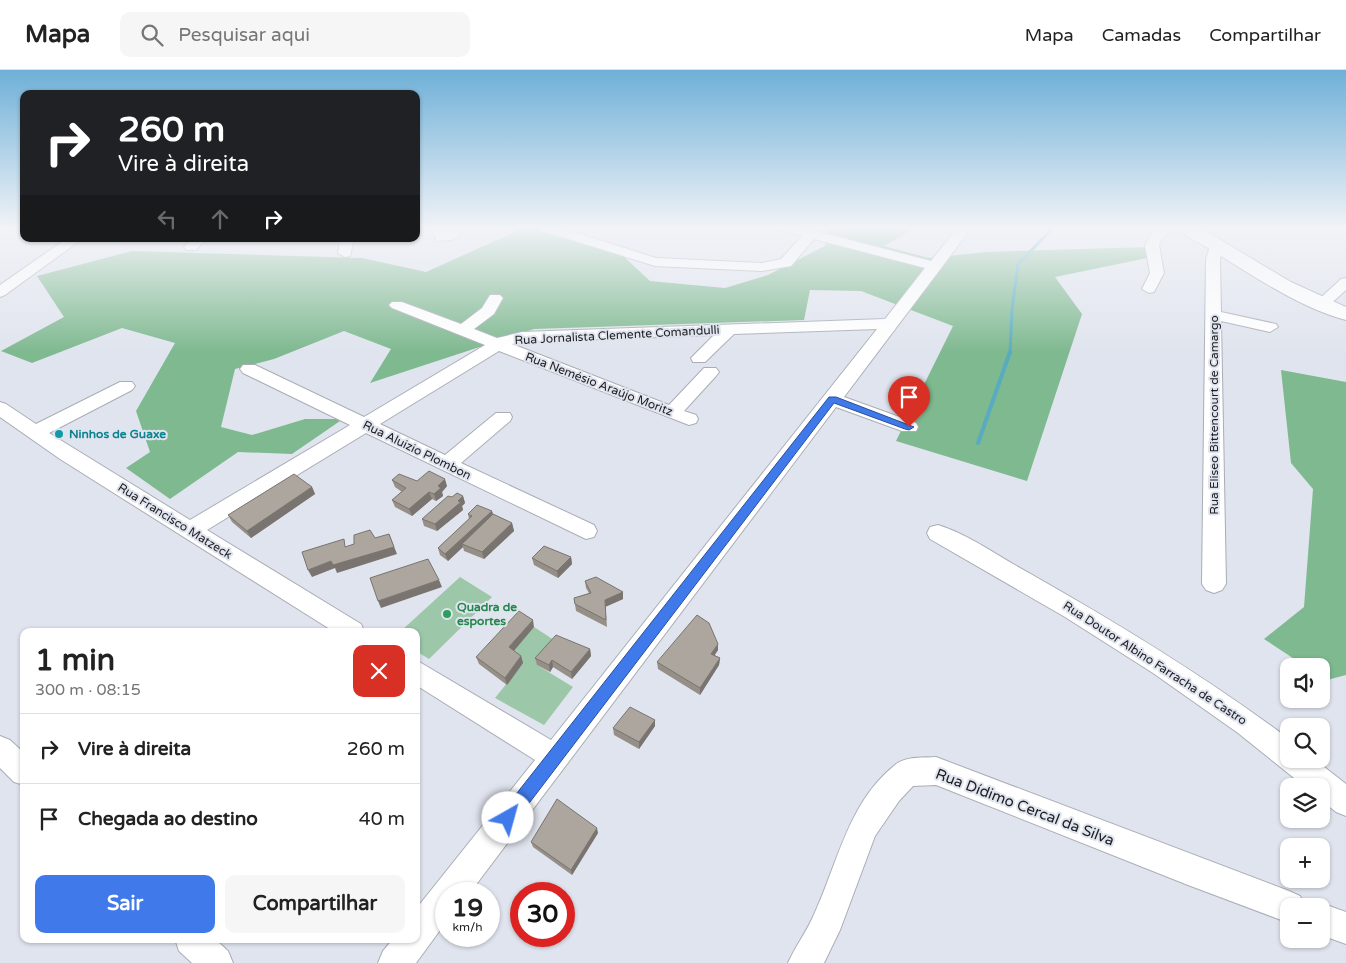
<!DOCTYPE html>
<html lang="pt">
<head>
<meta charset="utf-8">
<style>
  :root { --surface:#fff; --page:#f6f6f6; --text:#222; --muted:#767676; --line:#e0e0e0; --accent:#407aea }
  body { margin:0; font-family:"Varela Round",sans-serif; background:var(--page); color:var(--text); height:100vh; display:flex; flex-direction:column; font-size:19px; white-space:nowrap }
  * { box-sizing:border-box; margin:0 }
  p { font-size:16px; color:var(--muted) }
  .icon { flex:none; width:28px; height:28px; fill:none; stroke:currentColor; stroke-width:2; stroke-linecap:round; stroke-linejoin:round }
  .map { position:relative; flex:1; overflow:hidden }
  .details { position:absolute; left:20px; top:558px; width:400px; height:315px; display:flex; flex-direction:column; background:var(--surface); border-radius:10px; box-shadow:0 1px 4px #0004 }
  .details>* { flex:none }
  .guide { position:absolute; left:20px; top:20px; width:400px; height:152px; border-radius:10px; box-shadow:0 1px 4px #0004; background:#202124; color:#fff; overflow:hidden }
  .fabs { position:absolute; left:1280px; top:588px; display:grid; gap:10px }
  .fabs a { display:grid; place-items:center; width:50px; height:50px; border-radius:10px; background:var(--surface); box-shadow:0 1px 4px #0004; font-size:25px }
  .speed { position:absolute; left:435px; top:812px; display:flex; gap:10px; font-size:25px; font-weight:700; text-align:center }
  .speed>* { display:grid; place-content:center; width:65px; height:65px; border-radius:50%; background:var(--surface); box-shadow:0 1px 4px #0004; line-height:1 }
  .speed small { font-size:12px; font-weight:400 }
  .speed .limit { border:8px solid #d22; background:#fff; color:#111 }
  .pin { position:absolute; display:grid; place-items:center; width:42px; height:42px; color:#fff; margin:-51px -21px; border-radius:50% 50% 50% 0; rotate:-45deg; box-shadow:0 0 5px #0007 }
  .pin .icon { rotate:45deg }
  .me { position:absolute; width:55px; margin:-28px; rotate:38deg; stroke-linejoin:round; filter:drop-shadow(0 0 4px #0008) }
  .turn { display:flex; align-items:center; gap:18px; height:105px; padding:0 15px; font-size:22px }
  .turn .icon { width:65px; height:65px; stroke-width:2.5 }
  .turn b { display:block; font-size:35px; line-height:42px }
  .lanes { display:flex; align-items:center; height:48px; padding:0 15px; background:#0003; justify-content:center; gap:25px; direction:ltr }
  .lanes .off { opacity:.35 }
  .round { display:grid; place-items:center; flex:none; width:52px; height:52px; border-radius:10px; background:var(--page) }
  .overview { display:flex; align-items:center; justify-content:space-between; height:85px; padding:0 15px }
  h1 { font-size:30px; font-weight:700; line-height:38px }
  .action { display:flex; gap:10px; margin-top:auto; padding:10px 15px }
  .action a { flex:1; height:58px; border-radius:10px; background:var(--accent); color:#fff; font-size:20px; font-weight:700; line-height:58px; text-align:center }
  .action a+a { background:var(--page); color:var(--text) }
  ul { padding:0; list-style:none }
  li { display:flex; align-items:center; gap:15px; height:70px; padding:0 15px; border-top:1px solid var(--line) }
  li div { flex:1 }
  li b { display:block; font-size:19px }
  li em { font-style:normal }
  header { display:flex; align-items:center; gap:30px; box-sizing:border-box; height:70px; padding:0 25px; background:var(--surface); border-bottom:1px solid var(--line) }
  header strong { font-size:24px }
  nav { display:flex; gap:28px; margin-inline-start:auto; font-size:18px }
  .search { width:350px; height:45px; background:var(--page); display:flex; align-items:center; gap:12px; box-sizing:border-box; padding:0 18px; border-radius:10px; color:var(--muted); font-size:19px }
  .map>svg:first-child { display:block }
  .green { fill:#9cc7a8 }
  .forest { fill:#7fb990 }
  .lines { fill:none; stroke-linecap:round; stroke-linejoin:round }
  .stream-far1 { stroke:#59abc0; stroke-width:3 }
  .stream { stroke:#59abc0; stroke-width:4 }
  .minor-casing { stroke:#aaadb6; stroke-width:2 }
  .major-casing { stroke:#aaadb6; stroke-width:2 }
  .minor { fill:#fff; fill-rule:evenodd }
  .major { fill:#fff; fill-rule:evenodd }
  .wall { fill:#958f88 }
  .shaded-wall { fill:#79746f }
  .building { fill:#ada69e; stroke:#79746f }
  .route { fill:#407aea; stroke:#2a4f98 }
  .culture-dot { fill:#0f9aa8; stroke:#e0e4ee; stroke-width:2 }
  .leisure-dot { fill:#2e9e5b; stroke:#e0e4ee; stroke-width:2 }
  .labels { text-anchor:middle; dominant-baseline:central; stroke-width:4; stroke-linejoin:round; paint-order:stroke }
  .street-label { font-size:12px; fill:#1c1d21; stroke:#e0e4ee }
  .culture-label { font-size:12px; font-weight:bold; fill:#0d838f; stroke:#e0e4ee; text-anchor:start }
  .leisure-label { font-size:12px; font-weight:bold; fill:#27864d; stroke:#e0e4ee; text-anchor:start }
  .near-street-label { font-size:15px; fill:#1c1d21; stroke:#e0e4ee }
</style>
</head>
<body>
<header>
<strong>Mapa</strong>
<div class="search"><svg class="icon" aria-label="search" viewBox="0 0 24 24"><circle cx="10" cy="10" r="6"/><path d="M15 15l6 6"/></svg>Pesquisar aqui</div>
<nav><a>Mapa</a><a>Camadas</a><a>Compartilhar</a></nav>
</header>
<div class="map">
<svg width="1346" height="893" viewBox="0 0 1346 893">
  <rect width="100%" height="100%" fill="#e0e4ee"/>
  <g class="green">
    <path d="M460,507L492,527L429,589L416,581V561H401Z"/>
    <path d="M534,557L557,572L537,595L573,617L544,655L495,628L523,593L511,584Z"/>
  </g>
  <g class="forest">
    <path d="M526,157H537L621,184L650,211L725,218L768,205L825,176L831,157H916L884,176L929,188L986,182L1149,177L1152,187L1055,207L1082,244L1027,411L896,371L953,256L861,221L810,220L804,250L534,259L370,313L391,279L344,261L274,289L235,299L221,357L252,365L305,349H343L292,384L238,382L170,429L126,398L150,382L136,341L175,273L122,258L32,293L1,281L64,247L37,206L132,181L362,188L426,202Z"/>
    <path d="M1281,300L1346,312V605L1327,610L1321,607V596H1305L1264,569L1304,537L1313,419L1291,393Z"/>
  </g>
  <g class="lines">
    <path class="stream-far1" d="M1010,283L1012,240L1018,194L1054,157"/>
    <path class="stream" d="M978,373L1010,282"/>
    <g class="minor-casing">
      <g id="minor">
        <path d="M432,157H458L459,166L452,170L436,171Z"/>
        <path d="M538,157H559L656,188L762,193L781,189L802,166L779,160L777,157H800L931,191L958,157H972L844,327L916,353L918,357L916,361H902L836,337L469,824H446V852L416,893H378L383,881L393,869H416V839L535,690L416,615V590L551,670L877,259L734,264L705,292H693L691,288L714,265L522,272L512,274L669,335L704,298H716L719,302L716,306L684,341L696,345L698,349L696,353L689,355L499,281L380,354L445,385L496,343H510L512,347L510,351L461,393L594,455L597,461L594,467L586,469L366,363L207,460L361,554L364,561H333L60,389L0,347V332L6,334L36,354L120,312H132L135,316L132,320L49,363L190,450L350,355L243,303L240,299L243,295H255L364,347L485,275L392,238L389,235L392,232H402L461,254L482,238L490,225H500L503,228L494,244L474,259L497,268L522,262L885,249L925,198L814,169L791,196L762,201L655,196L540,160Z"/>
        <path d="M1160,157H1176L1163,168L1159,175L1164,203L1154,222L1149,223L1142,219L1150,203L1145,175L1152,163Z"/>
        <path d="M66,169H82L5,225L0,227V215Z"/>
        <path d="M192,169H206L196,180H186L184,177Z"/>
        <path d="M340,169H354L350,186L345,187L338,183Z"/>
        <path d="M1217,172L1224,176L1220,189L1221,242L1276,254L1278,257L1270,262L1221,251L1226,514L1222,520L1214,523L1206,520L1202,514L1206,189L1210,176Z"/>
        <path d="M1346,208V220L1326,238H1316L1313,235L1316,232L1341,209Z"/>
        <path d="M938,455C968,464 1001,488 1029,503C1119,554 1206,607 1289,669V689H1314L1346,714V746L1336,742L1321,730V716H1304L1238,663L1153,603L1065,547L930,469L927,463L930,457Z"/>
        <path d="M0,666L10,670L24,683V715L14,712L0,698Z"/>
        <path d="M936,687L1289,821L1300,826L1305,836H1289V853L1188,815L936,715L913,716L899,731L875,766L840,860L824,893H788C795,877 805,864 812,849C837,797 847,733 895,695C905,686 923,688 936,687Z"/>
        <path d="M1321,833L1346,842V874L1321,865V836H1313Z"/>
        <path d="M175,869H215L228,881L233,893H192L179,881Z"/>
      </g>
    </g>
    <g class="major-casing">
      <path id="major" d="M1179,157H1199L1291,212L1346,237V250C1300,238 1250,204 1210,179C1200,173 1185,167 1179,157Z"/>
    </g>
    <use href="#minor" class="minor"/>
    <use href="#major" class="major"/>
  </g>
  <g class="wall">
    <path d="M392,410L417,411L447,416L442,422L443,426L436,431L432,429L412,446L395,437L392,430L402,422L395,417Z"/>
    <path d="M312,417L315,424L251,468L232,452L228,445Z"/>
    <path d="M463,426L465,433L462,436L463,440L437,461L424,456L422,449L452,427Z"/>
    <path d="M492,441L493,445L512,453L514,461L484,489L464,481L463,477L448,491L440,485L438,478L469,449L468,444Z"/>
    <path d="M571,487L572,494L558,508L534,495L532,488Z"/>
    <path d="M585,511L623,522V529L605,537L607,557L576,541L574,528L589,523L586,518Z"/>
    <path d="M534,557L514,581L521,586L523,593L507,615L479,594L476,587Z"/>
    <path d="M590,579L591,586L572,609L553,597L550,602L537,595L535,588Z"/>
    <path d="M718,580L714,585L720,588L719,595L700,625L658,599L657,592Z"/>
    <path d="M655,650V656L639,679L614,665L613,658Z"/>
    <path d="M598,763L572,805L533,777L531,772Z"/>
  </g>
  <g class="shaded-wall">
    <path d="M445,409L447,416L442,422L443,426L436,431L434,424L438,416Z"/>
    <path d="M312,417L315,424L251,468L247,461Z"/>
    <path d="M429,422L432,429L412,446L409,439Z"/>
    <path d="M463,426L465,433L462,436L463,440L437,461L435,454Z"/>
    <path d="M492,441L494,448L462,474L463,477L448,491L445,484Z"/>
    <path d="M512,453L514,461L484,489L482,482Z"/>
    <path d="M389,464L397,484L337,503L335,498L312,507L308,500L331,491Z"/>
    <path d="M571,487L572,494L558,508L557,501Z"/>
    <path d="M439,510L442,517L381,538L378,531Z"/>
    <path d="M623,522V529L605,537L607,557L605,530Z"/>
    <path d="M533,550L534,557L511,584L509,577Z"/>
    <path d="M718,574V580L711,591V584Z"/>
    <path d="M590,579L591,586L572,609L571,602Z"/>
    <path d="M521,586L523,593L507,615L505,608Z"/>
    <path d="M720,588L719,595L700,625V618Z"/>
    <path d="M552,590L553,597L550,602L549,595Z"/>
    <path d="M655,650V656L639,679V672Z"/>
    <path d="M597,758L598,763L572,805L571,800Z"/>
  </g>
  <g class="building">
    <path d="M429,401L445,409L438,416L441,418L434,424L429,422L409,439L392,430L406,418L392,410L399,404L417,411Z"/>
    <path d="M294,404L312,417L247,461L228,445Z"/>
    <path d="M457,423L463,426L458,431L461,432L435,454L422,449L448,426L452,427Z"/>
    <path d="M477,435L492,441L445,484L438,478L472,446L468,444Z"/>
    <path d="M493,444L512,453L482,482L462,474Z"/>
    <path d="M370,460L375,468L389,464L394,477L333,495L331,491L308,500L302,482L344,469L345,477L354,474V465Z"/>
    <path d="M544,476L571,487L557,501L532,488Z"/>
    <path d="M428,489L439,510L378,531L370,508Z"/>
    <path d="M596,507L623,522L605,530L606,550L575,534L574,528L591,523L585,511Z"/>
    <path d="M519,541L533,550L509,577L521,586L505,608L476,587Z"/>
    <path d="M697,545L709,553L718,574L711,584L720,588L700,618L657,592Z"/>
    <path d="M556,565L590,579L571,602L552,590L549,595L535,588Z"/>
    <path d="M630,637L655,650L639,672L613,658Z"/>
    <path d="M557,729L597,758L571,800L531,772Z"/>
  </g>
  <linearGradient id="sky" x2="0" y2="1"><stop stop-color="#6fb0d8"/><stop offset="0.56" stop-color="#f1f3f7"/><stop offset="1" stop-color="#f1f3f7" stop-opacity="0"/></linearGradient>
  <rect width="1346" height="282" fill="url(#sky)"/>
  <path class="route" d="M829,327H836L914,357L909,360L905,359L834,333L514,753L508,756L502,753L500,748L502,742Z"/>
  <circle class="culture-dot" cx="59" cy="364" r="5"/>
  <circle class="leisure-dot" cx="447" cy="544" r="5"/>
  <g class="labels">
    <g class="street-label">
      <text transform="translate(617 265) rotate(-3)">Rua Jornalista Clemente Comandulli</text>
      <text transform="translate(599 314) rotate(21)">Rua Nemésio Araújo Moritz</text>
      <text transform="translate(1214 345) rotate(-90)">Rua Eliseo Bittencourt de Camargo</text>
      <text transform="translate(417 380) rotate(26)">Rua Aluizio Plombon</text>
      <text transform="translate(175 451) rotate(32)">Rua Francisco Matzeck</text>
      <text transform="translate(1155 593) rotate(33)">Rua Doutor Albino Farracha de Castro</text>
    </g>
    <g class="culture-label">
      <text x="69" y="364">Ninhos de Guaxe</text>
    </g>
    <g class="leisure-label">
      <text x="457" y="537">Quadra de<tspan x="457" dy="14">esportes</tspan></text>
    </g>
    <g class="near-street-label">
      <text transform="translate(1025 737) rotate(21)">Rua Dídimo Cercal da Silva</text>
    </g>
  </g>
</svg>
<div class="fabs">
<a><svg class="icon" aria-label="sound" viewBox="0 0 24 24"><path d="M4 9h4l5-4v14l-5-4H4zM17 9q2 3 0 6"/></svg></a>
<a><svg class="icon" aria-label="search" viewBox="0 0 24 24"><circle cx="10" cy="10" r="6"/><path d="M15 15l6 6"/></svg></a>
<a><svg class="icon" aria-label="layers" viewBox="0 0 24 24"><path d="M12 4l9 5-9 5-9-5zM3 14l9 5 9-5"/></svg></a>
<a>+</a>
<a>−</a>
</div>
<div class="speed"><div>19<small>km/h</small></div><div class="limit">30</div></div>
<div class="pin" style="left:909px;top:357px;background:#d93025"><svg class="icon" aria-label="arrive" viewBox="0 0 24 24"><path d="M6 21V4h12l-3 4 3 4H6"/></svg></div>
<svg class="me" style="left:508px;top:748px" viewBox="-20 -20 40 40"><circle r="19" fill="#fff"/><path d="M0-13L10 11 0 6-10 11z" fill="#407aea"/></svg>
<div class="guide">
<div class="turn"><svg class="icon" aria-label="right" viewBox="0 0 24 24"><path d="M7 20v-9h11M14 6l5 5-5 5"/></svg><div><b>260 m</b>Vire à direita</div></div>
<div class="lanes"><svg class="icon off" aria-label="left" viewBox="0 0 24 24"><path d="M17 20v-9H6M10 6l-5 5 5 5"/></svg><svg class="icon off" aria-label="ahead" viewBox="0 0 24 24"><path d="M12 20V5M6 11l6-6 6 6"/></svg><svg class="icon" aria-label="right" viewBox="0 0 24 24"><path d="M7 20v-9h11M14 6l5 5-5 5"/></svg></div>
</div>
<section class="details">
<div class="overview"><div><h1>1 min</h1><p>300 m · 08:15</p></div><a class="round" style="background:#d93025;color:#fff"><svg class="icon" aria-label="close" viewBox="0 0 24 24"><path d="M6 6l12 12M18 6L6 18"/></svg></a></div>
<ul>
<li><svg class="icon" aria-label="right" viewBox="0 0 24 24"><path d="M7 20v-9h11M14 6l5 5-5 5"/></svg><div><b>Vire à direita</b></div><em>260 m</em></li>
<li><svg class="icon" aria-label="arrive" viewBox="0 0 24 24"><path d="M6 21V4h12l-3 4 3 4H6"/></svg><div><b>Chegada ao destino</b></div><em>40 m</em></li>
</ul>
<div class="action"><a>Sair</a><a>Compartilhar</a></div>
</section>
</div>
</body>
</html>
